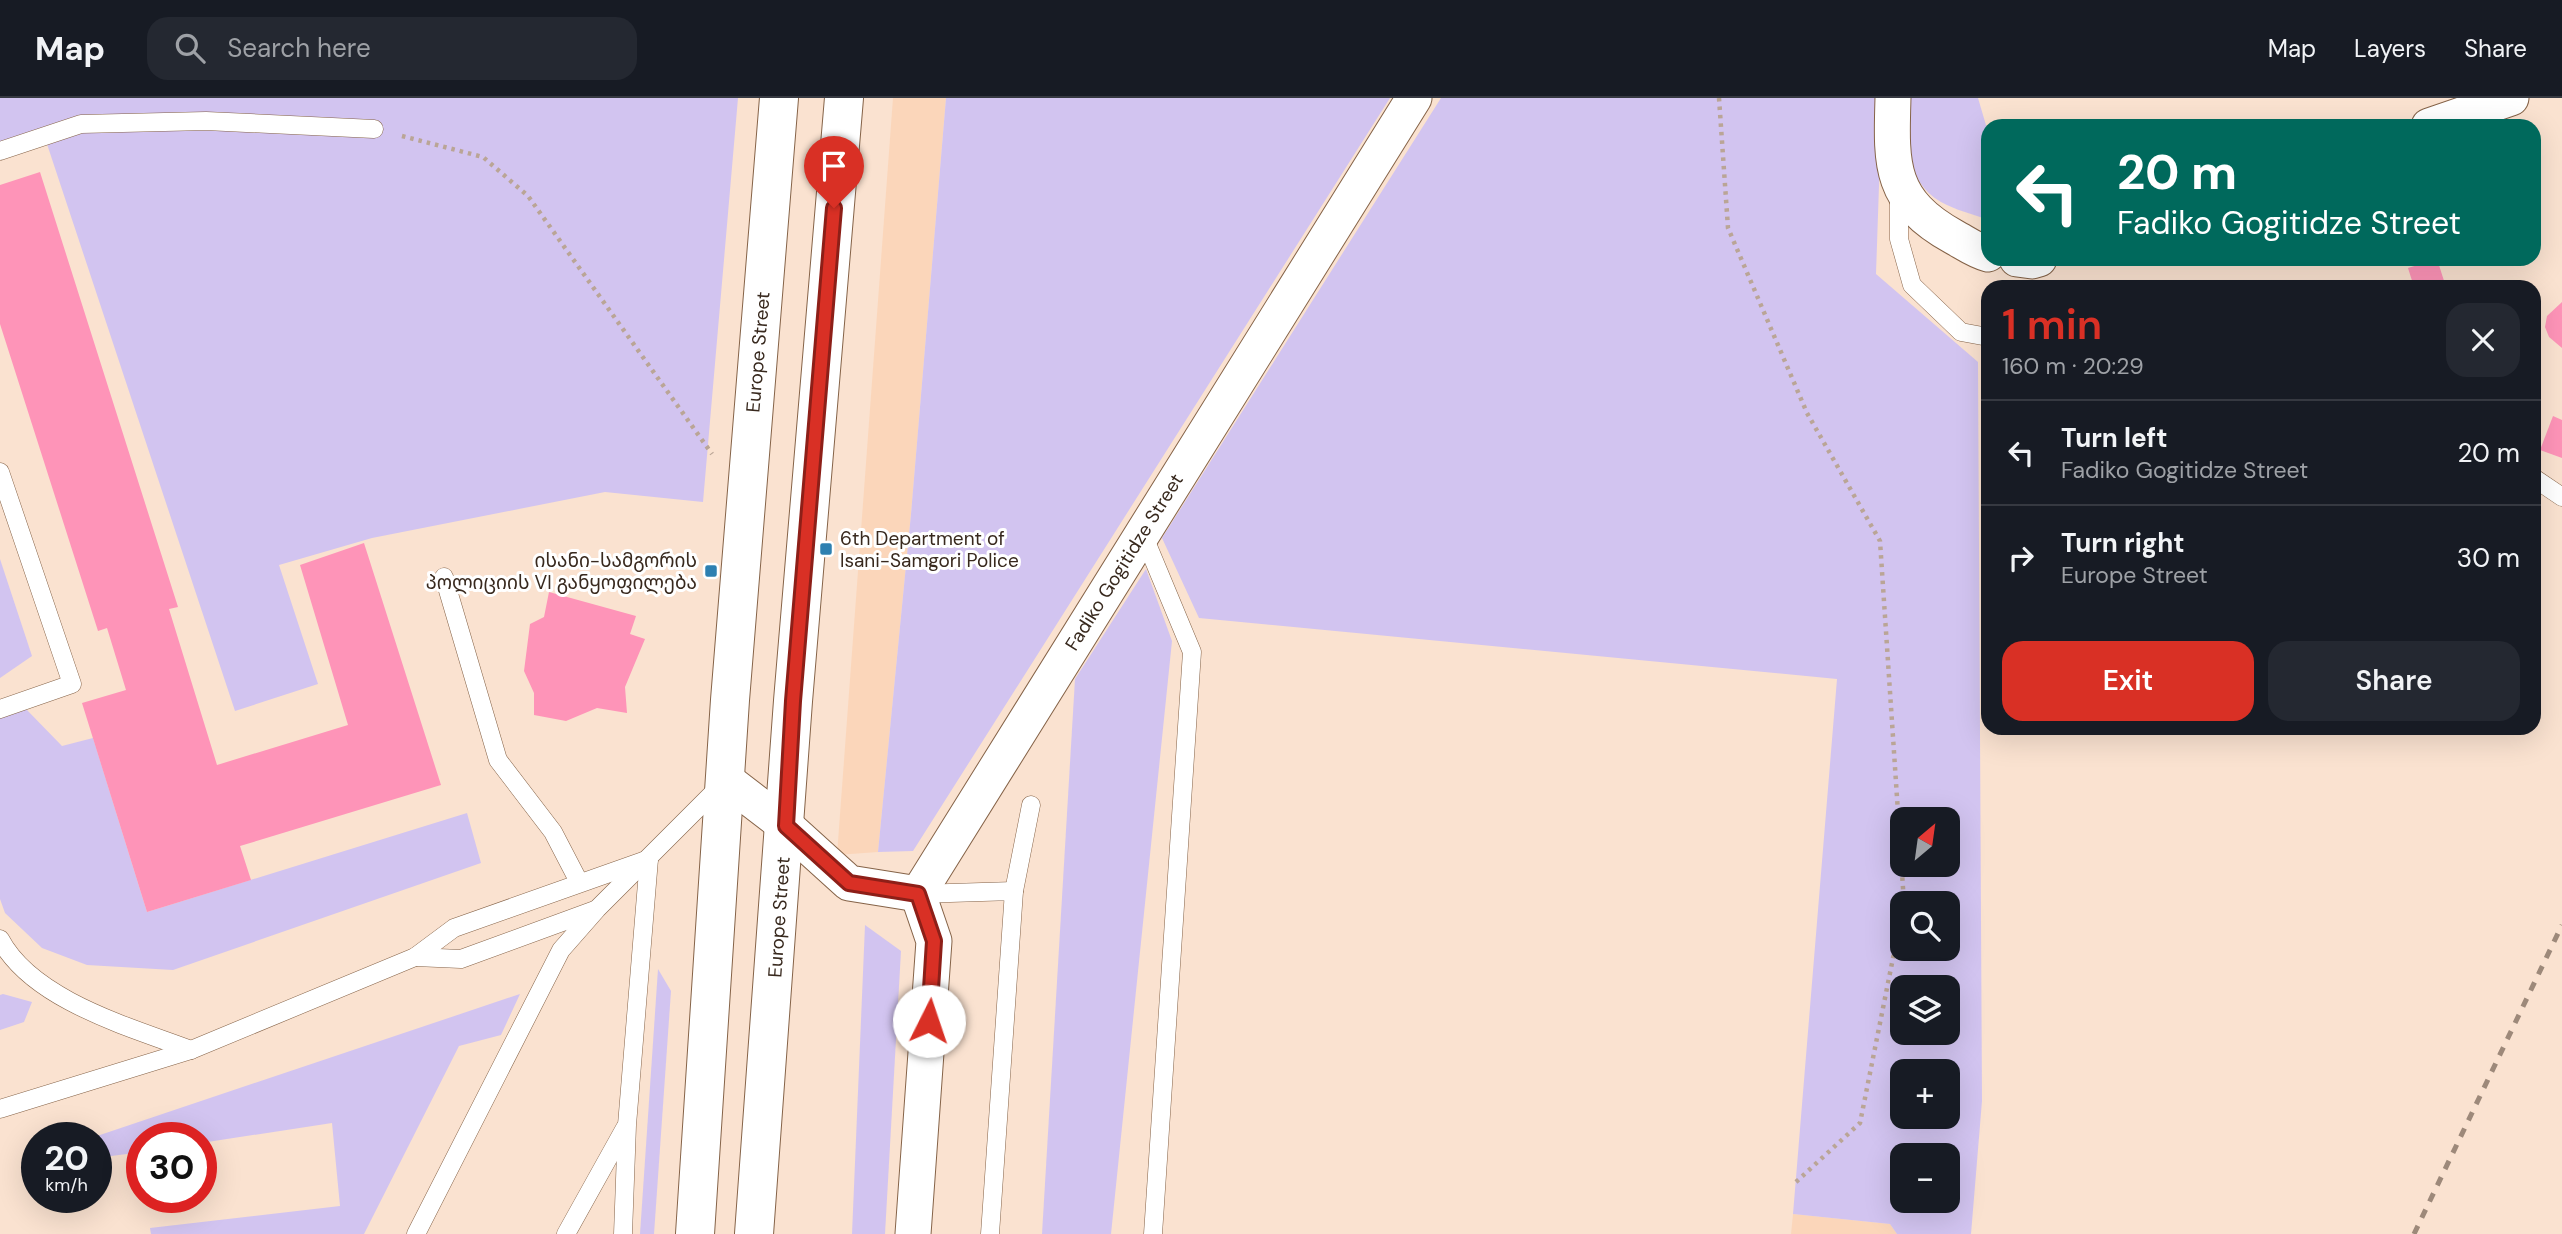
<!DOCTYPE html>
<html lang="en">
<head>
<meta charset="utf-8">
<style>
  :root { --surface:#171b24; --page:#242831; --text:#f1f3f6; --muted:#9ea1a6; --line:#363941; --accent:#d93025 }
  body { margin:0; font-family:"DM Sans","Noto Sans Georgian",sans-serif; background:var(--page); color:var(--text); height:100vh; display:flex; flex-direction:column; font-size:26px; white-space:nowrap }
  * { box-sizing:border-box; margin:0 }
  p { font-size:23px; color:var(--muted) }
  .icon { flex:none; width:38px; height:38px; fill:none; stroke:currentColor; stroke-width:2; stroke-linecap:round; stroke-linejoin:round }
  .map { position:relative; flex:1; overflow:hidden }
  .panel { position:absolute; left:1981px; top:182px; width:560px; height:455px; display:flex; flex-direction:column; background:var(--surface); border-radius:21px; box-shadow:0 7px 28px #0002 }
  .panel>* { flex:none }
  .guide { position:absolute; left:1981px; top:21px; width:560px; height:147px; border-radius:21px; box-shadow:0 7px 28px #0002; background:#00695c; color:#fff; overflow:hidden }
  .needle { width:46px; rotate:29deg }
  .fabs { position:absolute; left:1890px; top:709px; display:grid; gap:14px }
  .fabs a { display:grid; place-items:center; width:70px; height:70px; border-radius:14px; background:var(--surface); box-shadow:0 7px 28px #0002; font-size:35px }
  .speed { position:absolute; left:21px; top:1024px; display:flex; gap:14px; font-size:35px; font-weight:700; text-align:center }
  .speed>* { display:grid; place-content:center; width:91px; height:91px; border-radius:50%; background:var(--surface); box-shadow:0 7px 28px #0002; line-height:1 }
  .speed small { font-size:18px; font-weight:400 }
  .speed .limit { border:10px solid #d22; background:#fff; color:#111 }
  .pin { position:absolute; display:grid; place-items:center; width:60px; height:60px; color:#fff; margin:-72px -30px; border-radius:50% 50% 50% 0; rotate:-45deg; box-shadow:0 0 7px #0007 }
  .pin .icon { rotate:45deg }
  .me { position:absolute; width:77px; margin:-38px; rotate:4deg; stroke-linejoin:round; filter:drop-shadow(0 0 5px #0008) }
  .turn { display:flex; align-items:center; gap:24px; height:147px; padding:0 21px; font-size:32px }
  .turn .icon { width:91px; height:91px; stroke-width:2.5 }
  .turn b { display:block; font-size:49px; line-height:60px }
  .round { display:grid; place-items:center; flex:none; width:74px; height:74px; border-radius:21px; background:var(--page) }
  .summary { display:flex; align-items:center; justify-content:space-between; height:119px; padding:0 21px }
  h1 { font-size:42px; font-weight:600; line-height:52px; color:var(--accent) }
  .action { display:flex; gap:14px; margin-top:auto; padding:14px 21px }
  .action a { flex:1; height:80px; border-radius:21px; background:var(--accent); color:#fff; font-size:28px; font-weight:600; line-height:80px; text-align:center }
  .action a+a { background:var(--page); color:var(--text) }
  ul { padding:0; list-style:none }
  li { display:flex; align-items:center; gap:21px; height:105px; padding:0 21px; border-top:2px solid var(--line) }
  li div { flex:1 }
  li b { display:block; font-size:26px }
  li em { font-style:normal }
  header { display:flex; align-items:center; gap:42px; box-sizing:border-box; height:98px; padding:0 35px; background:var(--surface); border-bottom:2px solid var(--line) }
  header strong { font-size:33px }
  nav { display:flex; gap:38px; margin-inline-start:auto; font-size:24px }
  .search { width:490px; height:63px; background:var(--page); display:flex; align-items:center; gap:18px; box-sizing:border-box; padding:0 24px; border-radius:21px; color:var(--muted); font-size:26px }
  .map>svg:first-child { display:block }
  .built { fill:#fbd6ba }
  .green { fill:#d2c4f0; fill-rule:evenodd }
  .building { fill:#fe94b8 }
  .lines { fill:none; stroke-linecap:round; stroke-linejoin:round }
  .service-casing { stroke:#856348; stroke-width:19 }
  .minor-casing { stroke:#856348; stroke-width:37 }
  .primary-casing { stroke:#856348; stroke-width:40 }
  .path { stroke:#baa596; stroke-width:4.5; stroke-dasharray:3.5 5; stroke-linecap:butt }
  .service { stroke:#fff; stroke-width:18 }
  .minor { stroke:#fff; stroke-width:35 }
  .primary { stroke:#fff; stroke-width:38 }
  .rail { stroke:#9d897a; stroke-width:5; stroke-dasharray:9 9; stroke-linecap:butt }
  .route-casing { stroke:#8d1f18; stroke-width:18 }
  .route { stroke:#d93025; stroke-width:12 }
  .poi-dot { fill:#2e80b1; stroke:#fff; stroke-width:2.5 }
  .labels { text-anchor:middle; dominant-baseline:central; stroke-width:6; stroke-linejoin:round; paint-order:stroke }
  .street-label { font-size:19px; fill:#38291e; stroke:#fff }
  .poi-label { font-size:19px; fill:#38291e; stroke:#fff; text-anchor:start }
</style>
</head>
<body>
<header>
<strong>Map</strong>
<div class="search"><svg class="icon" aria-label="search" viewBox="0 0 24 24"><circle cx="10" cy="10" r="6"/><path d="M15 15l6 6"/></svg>Search here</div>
<nav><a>Map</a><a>Layers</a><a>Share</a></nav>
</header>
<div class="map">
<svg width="2562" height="1136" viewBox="0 0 2562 1136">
  <rect width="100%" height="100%" fill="#fae2d0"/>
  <g class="built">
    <path d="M893,0H946L911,416L878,754L837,757Z"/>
    <path d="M1793,1116L1890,1126L1897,1136H1791Z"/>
  </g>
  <g class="green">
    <path d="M0,0H738L703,404L605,394L372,440L279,467L318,586L235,613L42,31L0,44Z"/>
    <path d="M946,0H1390L913,753L878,754L911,416Z"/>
    <path d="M1441,0H1878L1880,58L1876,176L1978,264L1982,1003L1971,1136H1897L1890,1126L1793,1116L1837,581L1199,520L1162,440ZM1902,721H1948V766H1902ZM1902,805H1948V850H1902ZM1902,889H1948V934H1902ZM1902,973H1948V1018H1902ZM1902,1057H1948V1102H1902Z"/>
    <path d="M1905,0H1978L1988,34V122C1973,116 1955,112 1941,104C1904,83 1905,37 1905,0Z"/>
    <path d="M0,461L32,558L0,580Z"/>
    <path d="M1146,471L1172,543L1111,1136H1042L1075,581Z"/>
    <path d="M26,611L62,648L93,640L147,814L467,715L481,765L173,872L87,867L42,850L5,815L0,801V619Z"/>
    <path d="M865,827L901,853L885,1136H852Z"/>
    <path d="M658,871L671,893L654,1136H640Z"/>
    <path d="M3,896L32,904L24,924L0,932V897Z"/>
    <path d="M520,896L501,937L459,948L364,1136H151L150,1130L340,1108L332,1025L201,1045V1040H142V1054L96,1060V1040L94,1039Z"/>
  </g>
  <g class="building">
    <path d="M40,74L178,509L169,511L217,667L348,627L300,467L364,445L441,687L240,748L251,782L147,814L82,605L126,592L107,530L98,533L0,226V87Z"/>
    <path d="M2437,161L2446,189H2414L2408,170Z"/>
    <path d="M2562,204V250L2549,239L2545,229L2547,218Z"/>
    <path d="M2553,318L2562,322V360L2540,352Z"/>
    <path d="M549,494L636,518L630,536L645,541L625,589L627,615L597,610L566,623L534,617V595L524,573L530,526L544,519Z"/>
  </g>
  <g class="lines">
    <g class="service-casing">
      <g id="service">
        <path d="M0,53L81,26L206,23L374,31"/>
        <path d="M1899,95V141L1912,187L1961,234L1988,239"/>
        <path d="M0,374L72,586L0,611"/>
        <path d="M2534,380L2562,399"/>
        <path d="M1142,434L1192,554L1153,1136"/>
        <path d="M444,479L498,662L553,734L579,784"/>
        <path d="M1014,793L1031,707"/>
        <path d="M918,796L1014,793L990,1136"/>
        <path d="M0,841C32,902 130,929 191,952"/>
        <path d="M415,859L461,861L595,812"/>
        <path d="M0,1011L191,952L415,859L454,830L649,761"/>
        <path d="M416,1136L561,852L597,811L719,689"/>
        <path d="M566,1136L625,1030"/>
        <path d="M623,1136L627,1027L649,761"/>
      </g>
    </g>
    <g class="minor-casing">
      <g id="minor">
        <path d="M1893,0C1891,67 1889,103 1954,139C1965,145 1976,153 1988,156"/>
        <path d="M2429,28L2511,0"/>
        <path d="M2017,161L2032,163L2039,161"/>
        <path d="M726,682L786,728L849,785L918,796"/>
        <path d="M918,796L1414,0"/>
        <path d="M913,1136L934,843L918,796"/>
      </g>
    </g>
    <g class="primary-casing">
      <g id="primary">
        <path d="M695,1136L730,602L779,0"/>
        <path d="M754,1136L793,603L844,0"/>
      </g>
    </g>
    <g class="path">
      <path d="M1719,0L1728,130L1807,315L1880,443L1904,805"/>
      <path d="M402,38L483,59L528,98L712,356"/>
      <path d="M1796,1084L1860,1025L1902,815"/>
    </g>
    <use href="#service" class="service"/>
    <use href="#minor" class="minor"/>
    <use href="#primary" class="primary"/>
    <path class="rail" d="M2414,1136L2562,827"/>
  </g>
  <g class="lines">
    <g class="route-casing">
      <path id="route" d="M834,110L793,603L786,728L849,785L918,796L934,843L929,923"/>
    </g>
    <use href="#route" class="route"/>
  </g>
  <g class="poi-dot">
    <rect x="819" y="444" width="14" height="14" rx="3.5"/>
    <rect x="704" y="466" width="14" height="14" rx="3.5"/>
  </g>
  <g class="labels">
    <g class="street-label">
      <text transform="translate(758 254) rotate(-85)">Europe Street</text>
      <text transform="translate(1124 464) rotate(-58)">Fadiko Gogitidze Street</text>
      <text transform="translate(779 819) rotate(-86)">Europe Street</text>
    </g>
    <g class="poi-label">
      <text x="840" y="440">6th Department of<tspan x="840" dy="22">Isani-Samgori Police</tspan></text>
      <text x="697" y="462" text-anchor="end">ისანი-სამგორის<tspan x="697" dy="22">პოლიციის VI განყოფილება</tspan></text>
    </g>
  </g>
</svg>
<div class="fabs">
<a><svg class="needle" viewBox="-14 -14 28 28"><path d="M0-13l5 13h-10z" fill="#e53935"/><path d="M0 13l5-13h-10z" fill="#9ea1a6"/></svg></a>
<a><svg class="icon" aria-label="search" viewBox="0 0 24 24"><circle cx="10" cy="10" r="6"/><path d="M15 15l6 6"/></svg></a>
<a><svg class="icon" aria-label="layers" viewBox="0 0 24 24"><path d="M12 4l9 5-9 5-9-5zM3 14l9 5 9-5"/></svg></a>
<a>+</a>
<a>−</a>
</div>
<div class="speed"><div>20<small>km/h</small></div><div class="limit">30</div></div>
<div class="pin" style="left:834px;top:110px;background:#d93025"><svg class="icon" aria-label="arrive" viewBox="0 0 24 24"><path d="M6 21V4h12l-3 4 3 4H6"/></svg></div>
<svg class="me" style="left:929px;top:923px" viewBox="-20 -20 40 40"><circle r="19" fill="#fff"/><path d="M0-13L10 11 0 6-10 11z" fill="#d93025"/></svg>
<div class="guide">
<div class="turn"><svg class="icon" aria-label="left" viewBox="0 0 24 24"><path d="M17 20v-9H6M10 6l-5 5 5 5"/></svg><div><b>20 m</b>Fadiko Gogitidze Street</div></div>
</div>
<section class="panel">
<div class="summary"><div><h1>1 min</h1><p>160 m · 20:29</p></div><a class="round"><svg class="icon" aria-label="close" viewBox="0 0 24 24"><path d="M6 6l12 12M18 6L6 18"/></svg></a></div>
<ul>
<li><svg class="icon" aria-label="left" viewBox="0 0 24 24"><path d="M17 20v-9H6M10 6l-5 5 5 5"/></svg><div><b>Turn left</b><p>Fadiko Gogitidze Street</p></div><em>20 m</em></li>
<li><svg class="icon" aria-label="right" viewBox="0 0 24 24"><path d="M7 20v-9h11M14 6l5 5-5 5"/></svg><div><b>Turn right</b><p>Europe Street</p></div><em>30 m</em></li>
</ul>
<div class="action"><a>Exit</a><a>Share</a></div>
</section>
</div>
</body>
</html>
